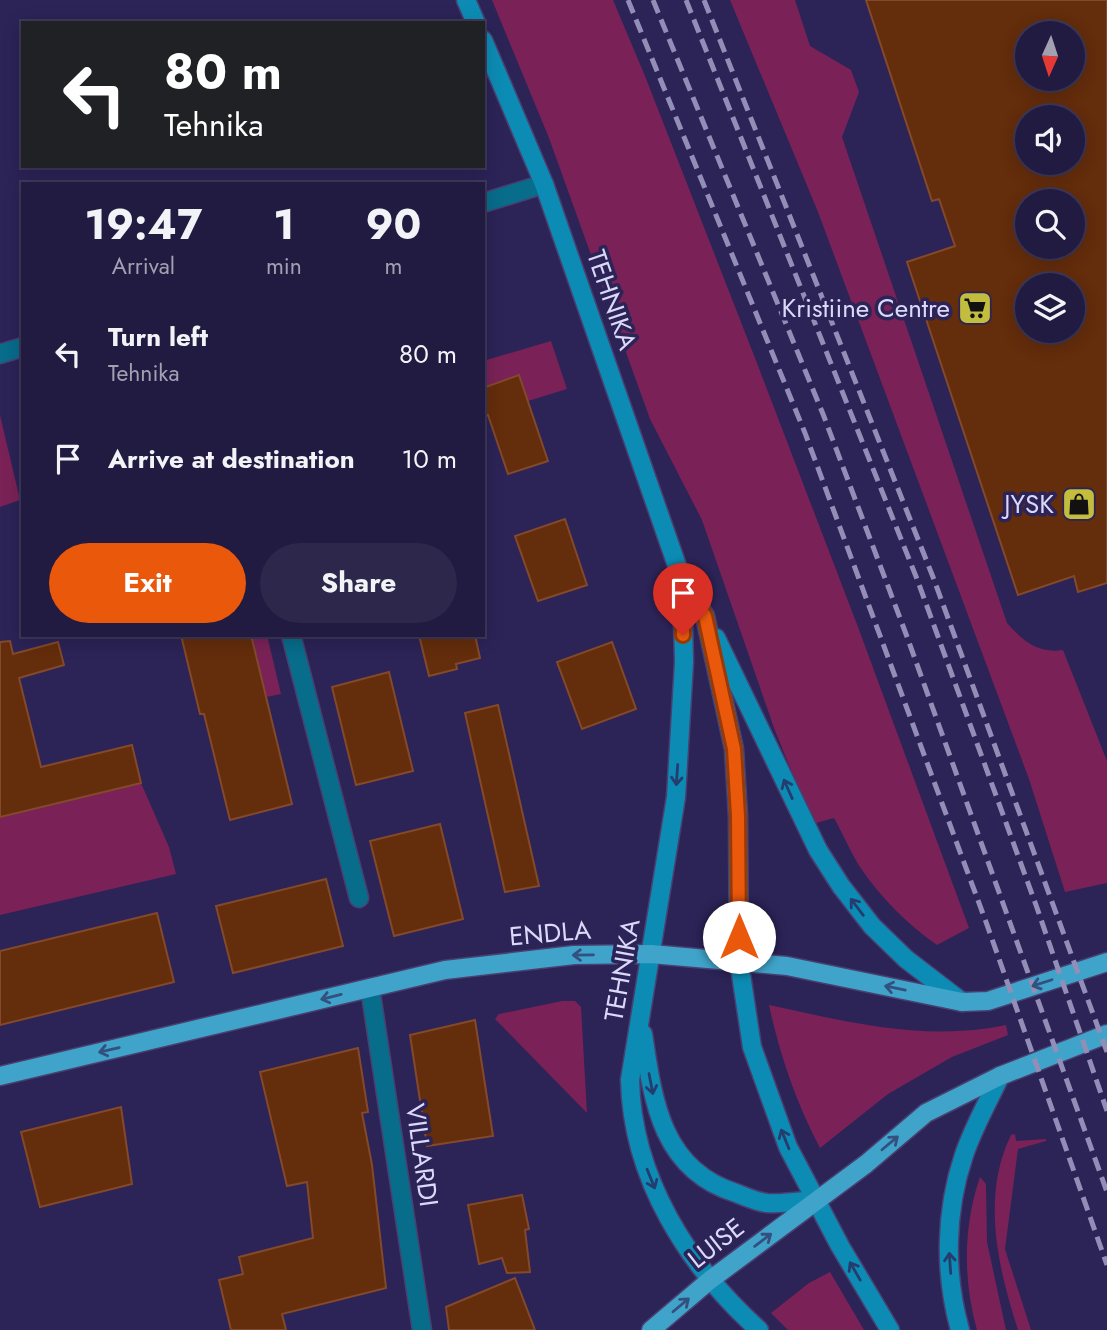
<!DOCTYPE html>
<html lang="en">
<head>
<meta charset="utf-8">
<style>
  :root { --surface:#211a41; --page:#2d274c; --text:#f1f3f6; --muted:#a2a1b1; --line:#3e385a; --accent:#ea580c }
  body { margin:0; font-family:Jost,sans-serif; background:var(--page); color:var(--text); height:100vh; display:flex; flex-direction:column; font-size:26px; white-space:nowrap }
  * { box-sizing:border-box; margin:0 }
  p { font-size:23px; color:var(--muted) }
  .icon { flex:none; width:38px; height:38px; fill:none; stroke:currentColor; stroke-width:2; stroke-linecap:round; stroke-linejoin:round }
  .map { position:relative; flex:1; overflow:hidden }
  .side { position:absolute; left:21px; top:182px; width:464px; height:455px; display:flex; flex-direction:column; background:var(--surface); border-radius:0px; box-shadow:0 4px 18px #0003,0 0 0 2px var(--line) }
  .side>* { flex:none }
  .banner { position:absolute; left:21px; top:21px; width:464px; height:147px; border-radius:0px; box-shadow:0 4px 18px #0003,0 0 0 2px var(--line); background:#202124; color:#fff; overflow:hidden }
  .needle { width:46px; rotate:183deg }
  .fabs { position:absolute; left:1015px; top:21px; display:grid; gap:14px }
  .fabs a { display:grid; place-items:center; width:70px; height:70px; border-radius:50%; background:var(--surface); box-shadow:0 4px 18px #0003,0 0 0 2px var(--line); font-size:35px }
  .pin { position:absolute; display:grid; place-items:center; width:60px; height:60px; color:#fff; margin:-72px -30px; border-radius:50% 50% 50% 0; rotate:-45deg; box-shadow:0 0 7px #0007 }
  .pin .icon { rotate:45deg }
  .me { position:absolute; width:77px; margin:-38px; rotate:0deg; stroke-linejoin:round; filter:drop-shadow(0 0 5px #0008) }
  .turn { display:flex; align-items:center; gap:24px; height:147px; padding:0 28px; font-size:32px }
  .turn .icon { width:91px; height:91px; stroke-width:2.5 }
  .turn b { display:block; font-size:49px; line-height:60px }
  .eta { display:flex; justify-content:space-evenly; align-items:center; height:119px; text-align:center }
  .eta b { font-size:42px; font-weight:700; line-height:49px }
  .primary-button { display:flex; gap:14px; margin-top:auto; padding:14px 28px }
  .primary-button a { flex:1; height:80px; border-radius:42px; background:var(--accent); color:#fff; font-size:28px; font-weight:700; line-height:80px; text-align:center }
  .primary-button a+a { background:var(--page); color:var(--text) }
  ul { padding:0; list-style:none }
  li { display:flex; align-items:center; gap:21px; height:105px; padding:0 28px }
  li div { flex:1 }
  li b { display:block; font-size:26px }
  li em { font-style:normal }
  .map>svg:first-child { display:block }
  .green { fill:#7a2257 }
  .building { fill:#642d0c; stroke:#83492a; stroke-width:2; fill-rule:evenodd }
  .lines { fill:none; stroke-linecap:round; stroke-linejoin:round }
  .minor-casing { stroke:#484071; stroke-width:21 }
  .secondary-casing { stroke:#484071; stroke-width:21 }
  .primary-casing { stroke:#484071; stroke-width:21 }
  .minor { stroke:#086c8b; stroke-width:18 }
  .secondary { stroke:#0c8cb4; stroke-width:18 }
  .primary { stroke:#40a3c9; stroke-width:18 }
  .rail { stroke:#938eb7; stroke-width:5; stroke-dasharray:14 7; stroke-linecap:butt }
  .oneway { stroke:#243d6e }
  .oneway2 { stroke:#33507f }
  .route-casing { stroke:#983908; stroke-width:18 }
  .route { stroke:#ea580c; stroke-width:12 }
  .labels { text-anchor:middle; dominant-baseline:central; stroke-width:7; stroke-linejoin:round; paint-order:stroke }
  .street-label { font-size:26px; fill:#dbd9fa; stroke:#2c2357 }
  .poi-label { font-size:26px; fill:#dbd9fa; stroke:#2c2357; text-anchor:end }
</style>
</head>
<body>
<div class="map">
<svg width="1107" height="1330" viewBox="0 0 1107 1330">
  <rect width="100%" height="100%" fill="#2c2357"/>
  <g class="green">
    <path d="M492,0H613L645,76L755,358L858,627L969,928L937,945C907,924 881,898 860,867C850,851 843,834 834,818L816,823L798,787L774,728L702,520L650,419L549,138Z"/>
    <path d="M730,0H795L810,46L851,70L859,92L842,137L1007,623C1023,641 1038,654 1063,650L1107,761V883L1065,892L1029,779L818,212Z"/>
    <path d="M551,341L567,389L528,401L519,376L483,388V361Z"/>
    <path d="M0,415L20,500L0,507Z"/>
    <path d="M251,635H267L281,694L266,697Z"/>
    <path d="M141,783L169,847L176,874L0,915V817Z"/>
    <path d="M562,1001H575L581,1007L587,1113L495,1019L499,1014Z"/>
    <path d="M769,1005C847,1022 926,1042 1006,1025L1008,1035L952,1057L888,1094L820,1148C796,1102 780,1056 769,1005Z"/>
    <path d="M1015,1134L1016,1141L1046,1139V1141L1018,1149L1005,1249L1031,1330H1018C998,1268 981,1196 1011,1135Z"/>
    <path d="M980,1177L986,1184L987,1242L1006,1330H977C963,1281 963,1226 980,1177Z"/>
    <path d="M830,1272L864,1330H788L771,1313L809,1283Z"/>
  </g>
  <g class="building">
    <path d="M866,0H1107V583L1078,592L1074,576L1018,595L907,262L955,246L939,199L932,201ZM1027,33H1073V79H1027ZM1027,117H1073V163H1027ZM1027,201H1073V247H1027ZM1027,285H1073V331H1027Z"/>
    <path d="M519,375L548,461L508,474L488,415L483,417V388Z"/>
    <path d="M565,519L587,585L538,601L515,536Z"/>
    <path d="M181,635H251L292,804L230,820L204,714H200Z"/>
    <path d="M419,635H475L480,658L456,664L457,669L429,676Z"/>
    <path d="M10,641L13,654L58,642L64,665L19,678L41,767L132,745L141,783L0,817V642Z"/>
    <path d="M612,642L636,709L582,729L557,662Z"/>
    <path d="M389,672L413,771L356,785L332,687Z"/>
    <path d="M498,705L539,886L505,892L465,713Z"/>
    <path d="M440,824L463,919L394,936L370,841Z"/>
    <path d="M326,879L343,946L233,973L216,906Z"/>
    <path d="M157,913L174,982L0,1025V951Z"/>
    <path d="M475,1020L493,1136L427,1146L410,1035Z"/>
    <path d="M358,1048L368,1112L362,1113L372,1165L386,1288L282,1314L286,1330H231L219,1280L243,1274L239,1257L313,1238L307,1182L287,1186L260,1072Z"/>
    <path d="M121,1107L132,1184L40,1207L21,1132Z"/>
    <path d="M522,1195L529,1229L525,1230L530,1272L507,1273L502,1258L479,1264L468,1205Z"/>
    <path d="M515,1278L535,1330H449L446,1307Z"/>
  </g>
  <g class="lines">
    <g class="minor-casing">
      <g id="minor">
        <path d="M483,203L544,184"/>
        <path d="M0,354L23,347"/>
        <path d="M291,635L359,898"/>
        <path d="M370,988L422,1330"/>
      </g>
    </g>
    <g class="secondary-casing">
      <g id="secondary">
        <path d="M466,0L476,23"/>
        <path d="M483,40L544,184L682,580L705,616L734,749L738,816L739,961L752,1047L788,1147L840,1246L890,1330"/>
        <path d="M682,583L684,662L676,797L630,1080C632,1178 688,1266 759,1330"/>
        <path d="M716,638L818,850L841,886L872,926L906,959L962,1002"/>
        <path d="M643,1034C653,1102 662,1170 736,1193C746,1197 757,1202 767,1203C783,1204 800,1201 815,1200"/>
        <path d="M960,1330C944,1273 945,1211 964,1155C973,1128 988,1102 1000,1076"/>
      </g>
    </g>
    <g class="primary-casing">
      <g id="primary">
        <path d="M0,1076L445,970L574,955L651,954L787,966L962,1002L988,1001L1107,962"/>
        <path d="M651,1330L710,1280L866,1164L926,1113L1000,1076L1107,1034"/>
      </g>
    </g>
    <use href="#minor" class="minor"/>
    <use href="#secondary" class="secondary"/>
    <use href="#primary" class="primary"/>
    <g class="rail">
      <path d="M628,0L805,433L986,922L1107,1265"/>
      <path d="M653,0L823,414L906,634L1107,1192"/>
      <path d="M686,0L917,579L1036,905L1107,1111"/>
      <path d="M704,0L933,577L1107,1052"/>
    </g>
  </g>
  <defs><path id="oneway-shaft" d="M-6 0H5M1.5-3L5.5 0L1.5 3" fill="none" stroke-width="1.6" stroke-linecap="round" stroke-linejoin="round" transform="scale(1.75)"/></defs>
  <g class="oneway">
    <use href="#oneway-shaft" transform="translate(677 775) rotate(94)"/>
    <use href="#oneway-shaft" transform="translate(788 789) rotate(-114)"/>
    <use href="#oneway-shaft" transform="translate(857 907) rotate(-127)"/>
    <use href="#oneway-shaft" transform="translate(651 1084) rotate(79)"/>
    <use href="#oneway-shaft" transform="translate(785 1139) rotate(-112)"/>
    <use href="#oneway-shaft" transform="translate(651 1179) rotate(68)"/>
    <use href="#oneway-shaft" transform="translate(950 1263) rotate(-94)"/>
    <use href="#oneway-shaft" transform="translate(855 1271) rotate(-120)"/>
  </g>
  <g class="oneway2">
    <use href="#oneway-shaft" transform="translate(583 955) rotate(179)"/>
    <use href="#oneway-shaft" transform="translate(1042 983) rotate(162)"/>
    <use href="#oneway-shaft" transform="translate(895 988) rotate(-168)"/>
    <use href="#oneway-shaft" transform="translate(331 997) rotate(166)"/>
    <use href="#oneway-shaft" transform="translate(109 1050) rotate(167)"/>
    <use href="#oneway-shaft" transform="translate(890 1143) rotate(-40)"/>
    <use href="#oneway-shaft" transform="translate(763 1240) rotate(-37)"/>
    <use href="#oneway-shaft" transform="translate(681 1305) rotate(-40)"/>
  </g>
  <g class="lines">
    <g class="route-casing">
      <path id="route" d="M683,635L682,580L705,616L734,749L738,816L739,937"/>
    </g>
    <use href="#route" class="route"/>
  </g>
  <defs>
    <g id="supermarket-square" transform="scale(1.75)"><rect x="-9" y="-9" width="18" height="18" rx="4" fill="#c2bd3f" stroke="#2c2357"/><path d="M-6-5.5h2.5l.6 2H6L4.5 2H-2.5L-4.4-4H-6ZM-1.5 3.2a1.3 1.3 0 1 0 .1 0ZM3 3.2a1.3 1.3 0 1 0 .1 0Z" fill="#111"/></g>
    <g id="shop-square" transform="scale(1.75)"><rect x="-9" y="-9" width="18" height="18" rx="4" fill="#c2bd3f" stroke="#2c2357"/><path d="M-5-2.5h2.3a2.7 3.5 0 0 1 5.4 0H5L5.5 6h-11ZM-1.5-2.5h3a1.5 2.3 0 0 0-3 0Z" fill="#111"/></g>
  </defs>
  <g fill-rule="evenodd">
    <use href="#supermarket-square" x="975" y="308"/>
    <use href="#shop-square" x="1079" y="504"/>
  </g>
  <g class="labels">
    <g class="street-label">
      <text transform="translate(612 300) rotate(71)">TEHNIKA</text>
      <text transform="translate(550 933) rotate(-5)">ENDLA</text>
      <text transform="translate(622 970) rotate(-80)">TEHNIKA</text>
      <text transform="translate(422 1155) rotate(82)">VILLARDI</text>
      <text transform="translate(716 1243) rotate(-38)">LUISE</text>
    </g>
    <g class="poi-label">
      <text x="950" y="308">Kristiine Centre</text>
      <text x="1054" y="504">JYSK</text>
    </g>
  </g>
</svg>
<div class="fabs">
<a><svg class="needle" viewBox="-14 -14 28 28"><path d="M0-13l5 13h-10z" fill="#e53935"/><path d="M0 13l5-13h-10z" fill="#a2a1b1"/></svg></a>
<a><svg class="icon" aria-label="sound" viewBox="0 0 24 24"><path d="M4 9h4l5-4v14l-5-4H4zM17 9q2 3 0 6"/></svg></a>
<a><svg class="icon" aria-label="search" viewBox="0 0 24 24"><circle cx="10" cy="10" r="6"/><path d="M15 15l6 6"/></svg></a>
<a><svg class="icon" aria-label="layers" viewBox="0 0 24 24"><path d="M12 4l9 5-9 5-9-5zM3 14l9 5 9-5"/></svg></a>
</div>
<div class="pin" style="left:683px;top:635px;background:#d93025"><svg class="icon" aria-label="arrive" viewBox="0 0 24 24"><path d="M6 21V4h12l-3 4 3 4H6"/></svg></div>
<svg class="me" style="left:739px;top:937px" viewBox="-20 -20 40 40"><circle r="19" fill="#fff"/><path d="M0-13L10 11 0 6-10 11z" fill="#ea580c"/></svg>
<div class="banner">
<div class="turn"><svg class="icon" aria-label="left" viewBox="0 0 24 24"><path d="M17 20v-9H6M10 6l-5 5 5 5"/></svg><div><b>80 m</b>Tehnika</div></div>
</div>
<section class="side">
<div class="eta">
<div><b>19:47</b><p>Arrival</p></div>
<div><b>1</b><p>min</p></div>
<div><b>90</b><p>m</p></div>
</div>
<ul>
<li><svg class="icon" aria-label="left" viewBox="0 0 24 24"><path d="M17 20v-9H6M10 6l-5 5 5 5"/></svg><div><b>Turn left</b><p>Tehnika</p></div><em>80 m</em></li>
<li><svg class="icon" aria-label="arrive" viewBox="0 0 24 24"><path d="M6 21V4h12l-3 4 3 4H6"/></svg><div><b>Arrive at destination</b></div><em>10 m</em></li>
</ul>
<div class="primary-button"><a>Exit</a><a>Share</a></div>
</section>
</div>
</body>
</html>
